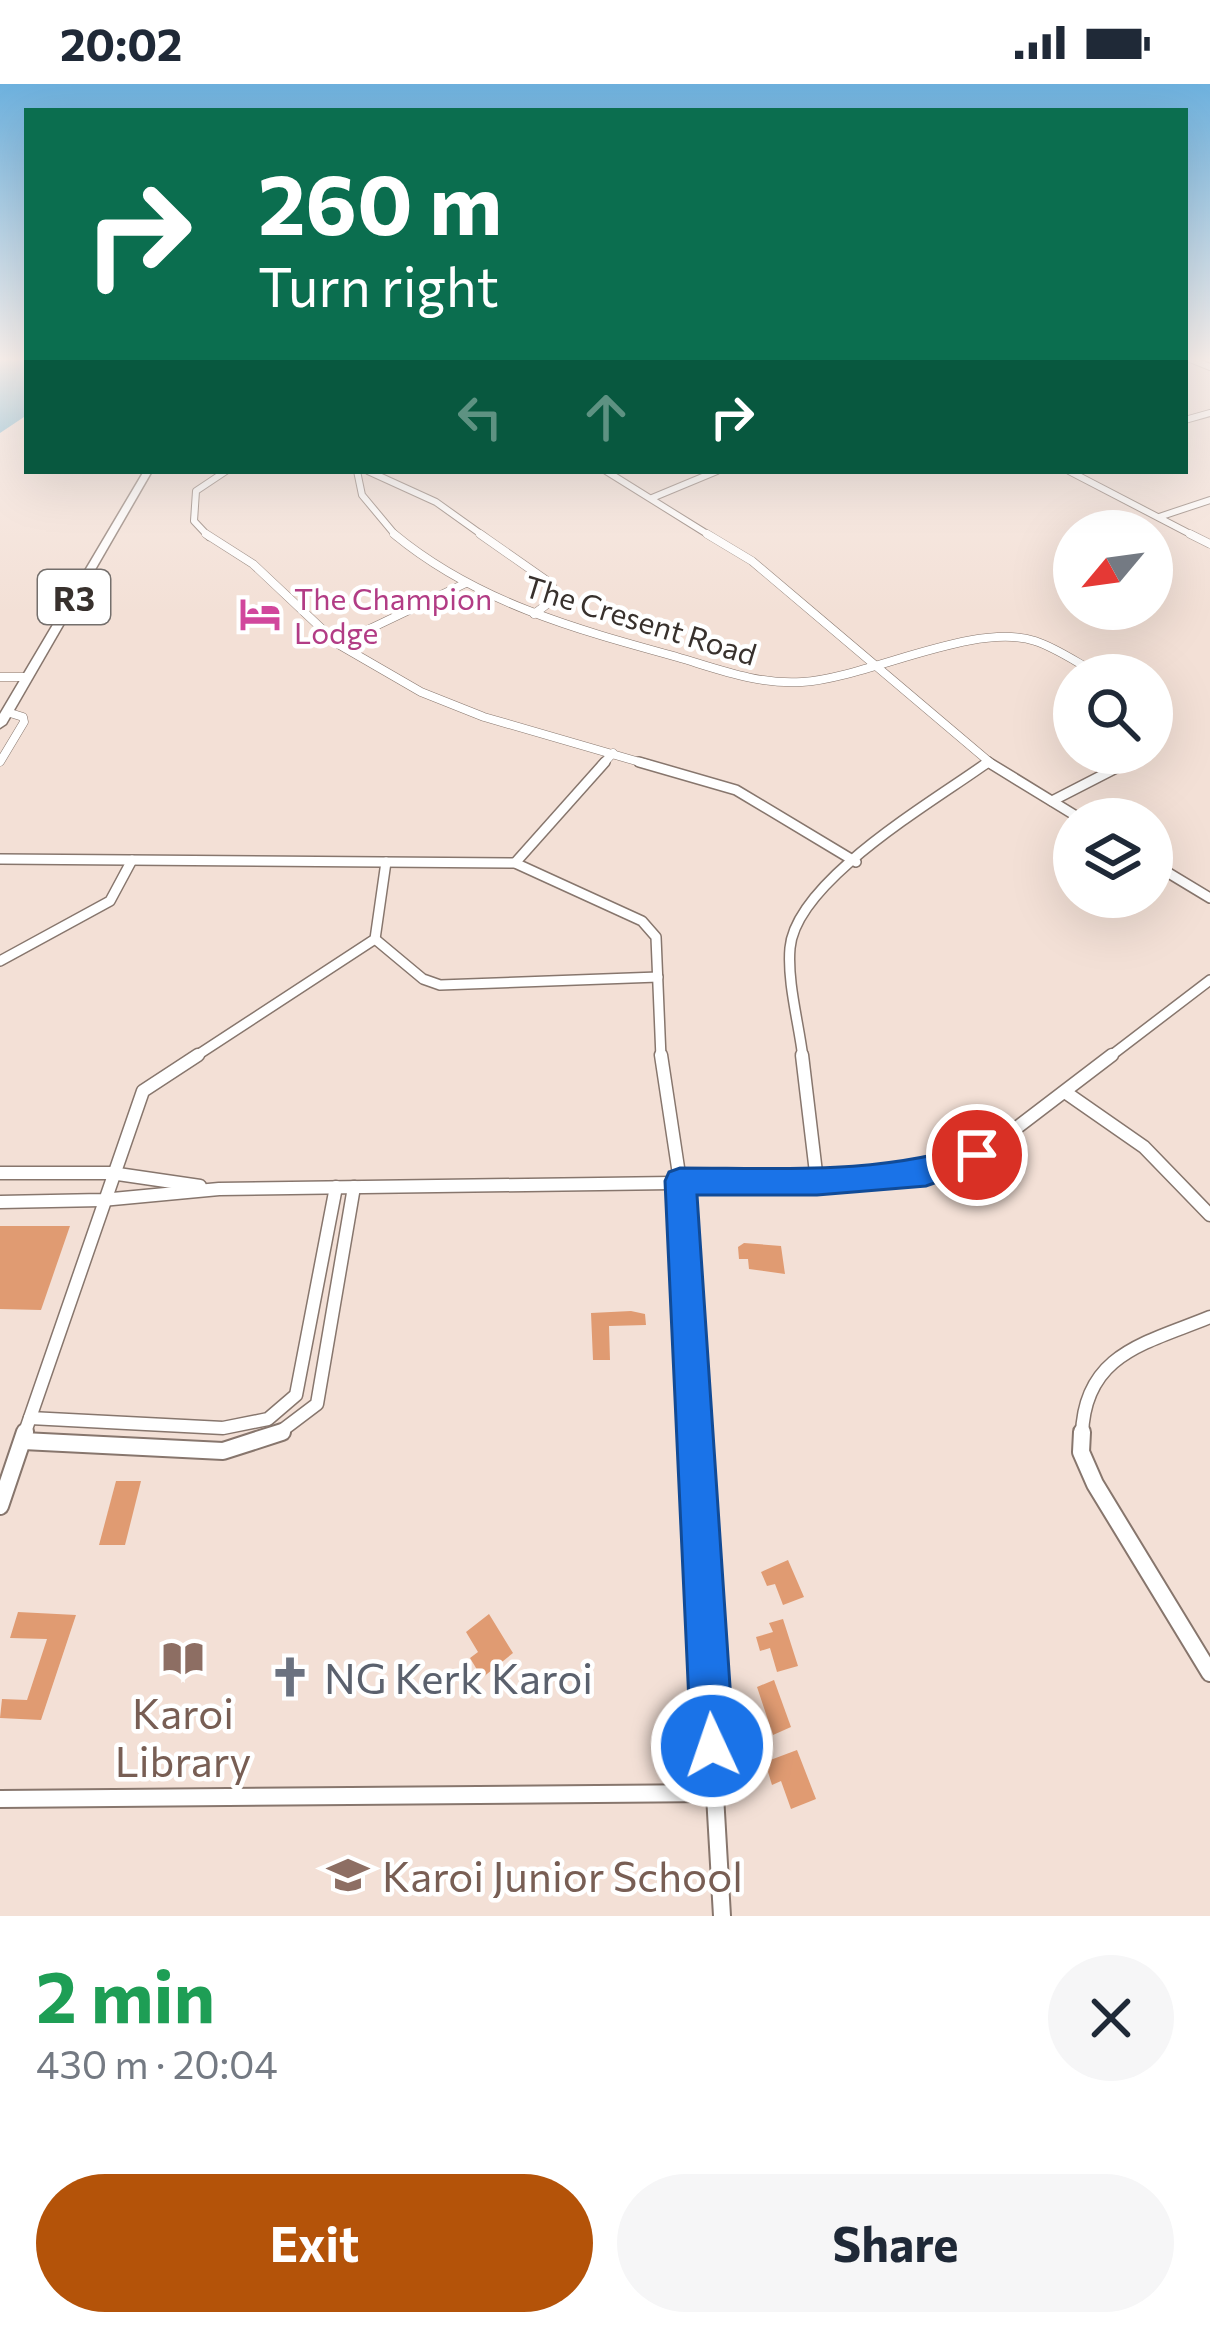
<!DOCTYPE html>
<html lang="en">
<head>
<meta charset="utf-8">
<style>
  :root { --surface:#fff; --page:#f6f6f7; --text:#1f2937; --muted:#747a83; --accent:#b45309 }
  body { margin:0; font-family:Commissioner,sans-serif; background:var(--page); color:var(--text); height:100vh; display:flex; flex-direction:column; font-size:45px; white-space:nowrap }
  * { box-sizing:border-box; margin:0 }
  p { font-size:39px; color:var(--muted) }
  .icon { flex:none; width:66px; height:66px; fill:none; stroke:currentColor; stroke-width:2; stroke-linecap:round; stroke-linejoin:round }
  .map { position:relative; height:1832px; overflow:hidden }
  .drawer { display:flex; flex-direction:column; background:var(--surface); flex:1 }
  .drawer>* { flex:none }
  .banner { position:absolute; left:24px; top:24px; width:1164px; height:366px; border-radius:0px; box-shadow:0 12px 48px #0002; background:#0b6e4f; color:#fff; overflow:hidden }
  .needle { width:78px; rotate:241deg }
  .tools { position:absolute; left:1053px; top:426px; display:grid; gap:24px }
  .tools a { display:grid; place-items:center; width:120px; height:120px; border-radius:50%; background:var(--surface); box-shadow:0 12px 48px #0002; font-size:60px }
  .pin { position:absolute; display:grid; place-items:center; width:102px; height:102px; color:#fff; margin:-51px; border:6px solid #fff; border-radius:50%; box-shadow:0 3px 12px #0007 }
  .me { position:absolute; width:132px; margin:-66px; rotate:357deg; stroke-linejoin:round; filter:drop-shadow(0 0 9px #0008) }
  .turn { display:flex; align-items:center; gap:42px; height:252px; padding:0 36px; font-size:54px }
  .turn .icon { width:156px; height:156px; stroke-width:2.5 }
  .turn b { display:block; font-size:84px; line-height:102px }
  .lanes { display:flex; align-items:center; height:114px; padding:0 36px; background:#0003; justify-content:center; gap:60px; direction:ltr }
  .lanes .off { opacity:.35 }
  .round { display:grid; place-items:center; flex:none; width:126px; height:126px; border-radius:63px; background:var(--page) }
  .headline { display:flex; align-items:center; justify-content:space-between; height:204px; padding:0 36px }
  h1 { font-size:72px; font-weight:700; line-height:90px; color:#1e9e55 }
  .action { display:flex; gap:24px; margin-top:auto; padding:24px 36px }
  .action a { flex:1; height:138px; border-radius:72px; background:var(--accent); color:#fff; font-size:48px; font-weight:700; line-height:138px; text-align:center }
  .action a+a { background:var(--page); color:var(--text) }
  .status { display:flex; justify-content:space-between; align-items:center; height:84px; padding:0 60px; background:var(--surface); direction:ltr }
  .status svg { height:33px; fill:currentColor }
  .map>svg:first-child { display:block }
  .water { fill:#54acd0 }
  .building { fill:#e09b72 }
  .lines { fill:none; stroke-linecap:round; stroke-linejoin:round }
  .minor-far4-casing { stroke:#87766d; stroke-width:8 }
  .minor-far3-casing { stroke:#87766d; stroke-width:9 }
  .minor-far2-casing { stroke:#87766d; stroke-width:12 }
  .minor-far1-casing { stroke:#87766d; stroke-width:15 }
  .minor-casing { stroke:#87766d; stroke-width:20 }
  .highway-casing { stroke:#87766d; stroke-width:3 }
  .minor-far4 { stroke:#fff; stroke-width:6 }
  .minor-far3 { stroke:#fff; stroke-width:8 }
  .minor-far2 { stroke:#fff; stroke-width:9 }
  .minor-far1 { stroke:#fff; stroke-width:12 }
  .minor { stroke:#fff; stroke-width:16 }
  .highway { fill:#fff; fill-rule:evenodd }
  .route { fill:#1a73e8; stroke:#114b97; stroke-width:3 }
  .labels { text-anchor:middle; dominant-baseline:central; stroke-width:9; stroke-linejoin:round; paint-order:stroke }
  .far-hotel-label { font-size:30px; fill:#b23c85; stroke:#fff; text-anchor:start }
  .far-street-label { font-size:30px; fill:#38312d; stroke:#fff }
  .shield { fill:#fff; stroke:#746f6c; stroke-width:3 }
  .shield-label { font-size:33px; font-weight:bold; fill:#38312d }
  .near-worship-label { font-size:42px; fill:#5b616d; stroke:#fff; text-anchor:start }
  .near-education-label { font-size:42px; fill:#785e54; stroke:#fff }
</style>
</head>
<body>
<div class="status"><b>20:02</b><svg viewBox="0 0 49 12"><path d="M0 12V9h3v3zM5 12V6h3v6zM10 12V3h3v9zM15 12V0h3v12zM26 1h20v11H26zM47 4h2v5h-2z"/></svg></div>
<div class="map">
<svg width="1210" height="1832" viewBox="0 0 1210 1832">
  <rect width="100%" height="100%" fill="#f3e0d6"/>
  <path class="water" d="M0,273H27V331L0,349Z"/>
  <g class="building">
    <path d="M0,1142H70L41,1226L0,1225Z"/>
    <path d="M744,1159L781,1162L785,1190L749,1185L748,1175H739L738,1163Z"/>
    <path d="M631,1227L645,1230L646,1241L609,1242L610,1276H593L591,1229Z"/>
    <path d="M116,1397H141L125,1461H99Z"/>
    <path d="M788,1476L804,1513L783,1521L775,1500L767,1502L761,1488Z"/>
    <path d="M18,1528L76,1531L41,1636L0,1634L2,1615L27,1616L47,1555L10,1554Z"/>
    <path d="M489,1530L513,1569L482,1594L470,1574L478,1568L466,1548Z"/>
    <path d="M783,1535L798,1582L777,1588L770,1564L760,1567L756,1553L773,1548L769,1539Z"/>
    <path d="M774,1596L791,1643L773,1651L757,1603Z"/>
    <path d="M797,1666L816,1715L791,1725L781,1697L772,1701L765,1678Z"/>
  </g>
  <g class="lines">
    <g class="minor-far4-casing">
      <g id="minor-far4">
        <path d="M1185,273L1210,283"/>
        <path d="M1185,336L1210,329"/>
        <path d="M357,387L362,411L397,453"/>
        <path d="M368,387L436,418L485,453"/>
        <path d="M606,387L712,453"/>
        <path d="M1069,387L1196,453"/>
        <path d="M652,414L717,387"/>
        <path d="M1159,433L1210,416"/>
        <path d="M209,453L194,437L196,407L226,387"/>
      </g>
    </g>
    <g class="minor-far3-casing">
      <g id="minor-far3">
        <path d="M206,450L253,480L338,560L421,608L484,633L650,681"/>
        <path d="M394,450C476,518 575,545 677,573C718,585 759,601 802,598C867,594 975,537 1035,557C1057,564 1079,580 1100,591"/>
        <path d="M480,450L550,499L558,512L534,530"/>
        <path d="M707,450L752,477L993,681"/>
        <path d="M1190,450L1210,460"/>
        <path d="M338,560L466,499"/>
        <path d="M0,593H27"/>
        <path d="M1152,624L1162,646L1152,666"/>
        <path d="M0,678L24,638L23,633L7,628"/>
        <path d="M602,681L613,669"/>
        <path d="M984,681L988,678"/>
        <path d="M1122,681L1146,669"/>
      </g>
    </g>
    <g class="minor-far2-casing">
      <g id="minor-far2">
        <path d="M639,678L736,706L856,778"/>
        <path d="M988,678L1081,735"/>
        <path d="M1052,717L1128,678"/>
        <path d="M0,775L515,779L642,837L656,853L661,974"/>
        <path d="M515,779L605,678"/>
        <path d="M1152,779L1210,814"/>
        <path d="M375,855L423,895L440,901L658,893"/>
        <path d="M0,877L110,817L132,776"/>
        <path d="M193,974L375,855L386,778"/>
        <path d="M803,974C799,940 787,898 790,864C796,796 936,716 988,678"/>
        <path d="M1108,974L1210,896"/>
      </g>
    </g>
    <g class="minor-far1-casing">
      <g id="minor-far1">
        <path d="M661,971L680,1097L694,1351"/>
        <path d="M802,971L817,1097"/>
        <path d="M1065,1008L1144,1063L1210,1131"/>
        <path d="M0,1089H111L200,1102"/>
        <path d="M0,1118L102,1116L219,1105L817,1097L926,1089L952,1083L998,1058L1112,971"/>
        <path d="M30,1334L223,1344L268,1335L296,1311L336,1103"/>
        <path d="M24,1351L143,1007L198,971"/>
        <path d="M276,1351L317,1320L354,1103"/>
        <path d="M1082,1351C1084,1269 1147,1259 1210,1233"/>
      </g>
    </g>
    <g class="minor-casing">
      <g id="minor">
        <path d="M694,1348L722,1832"/>
        <path d="M1082,1348L1081,1368L1095,1400L1210,1589"/>
        <path d="M23,1357L223,1367L282,1348"/>
        <path d="M0,1422L25,1348"/>
        <path d="M0,1715L715,1709"/>
      </g>
    </g>
    <g class="highway-casing">
      <path id="highway" d="M144,387H152L6,640L0,644V630Z"/>
    </g>
    <use href="#minor-far4" class="minor-far4"/>
    <use href="#minor-far3" class="minor-far3"/>
    <use href="#minor-far2" class="minor-far2"/>
    <use href="#minor-far1" class="minor-far1"/>
    <use href="#minor" class="minor"/>
    <use href="#highway" class="highway"/>
  </g>
  <linearGradient id="sky" x2="0" y2="1"><stop stop-color="#6db1de"/><stop offset="0.52" stop-color="#faf1ed"/><stop offset="1" stop-color="#faf1ed" stop-opacity="0"/></linearGradient>
  <rect width="1210" height="529" fill="url(#sky)"/>
  <path class="route" d="M977,1059L988,1062L992,1071L988,1080L926,1102L817,1111H697L734,1662L728,1677L712,1684L697,1677L691,1662L665,1097L669,1088L680,1084C780,1084 882,1091 977,1059Z"/>
  <defs>
    <g id="hotel-bare" transform="scale(3.24)"><path d="M-6-4.5h1.5V1H6V5H4.5V3h-9V5H-6ZM-4 0a1.8 1.8 0 1 1 3.6 0ZM.5 0V-2.5h3Q6-2.5 6 0Z" fill="#d1479c" stroke="#fff" stroke-width="2.5" paint-order="stroke"/></g>
    <g id="library-bare" transform="scale(3.24)"><path d="M-6-4Q-3-5.5-.7-3.5V5Q-3 3-6 4ZM6-4Q3-5.5 .7-3.5V5Q3 3 6 4Z" fill="#8d6e63" stroke="#fff" stroke-width="2.5" paint-order="stroke"/></g>
    <g id="church-bare" transform="scale(3.24)"><path d="M-1.2-6h2.4v3.5h3.3v2.4h-3.3V6h-2.4V-.1h-3.3v-2.4h3.3Z" fill="#6b7280" stroke="#fff" stroke-width="2.5" paint-order="stroke"/></g>
    <g id="school-bare" transform="scale(3.24)"><path d="M0-5L7-2L0 1L-7-2ZM-4 1L0 2.5L4 1V4Q0 6-4 4Z" fill="#8d6e63" stroke="#fff" stroke-width="2.5" paint-order="stroke"/></g>
  </defs>
  <g fill-rule="evenodd">
    <use href="#hotel-bare" x="260" y="530"/>
    <use href="#library-bare" x="183" y="1574"/>
    <use href="#church-bare" x="290" y="1593"/>
    <use href="#school-bare" x="348" y="1791"/>
  </g>
  <g class="labels">
    <g class="far-hotel-label">
      <text x="294" y="513">The Champion<tspan x="294" dy="34">Lodge</tspan></text>
    </g>
    <g class="far-street-label">
      <text transform="translate(641 535) rotate(17)">The Cresent Road</text>
    </g>
    <rect class="shield" x="38" y="486" width="72" height="54" rx="9"/>
    <g class="shield-label">
      <text x="74" y="513">R3</text>
    </g>
    <g class="near-worship-label">
      <text x="324" y="1593">NG Kerk Karoi</text>
    </g>
    <g class="near-education-label">
      <text x="183" y="1628">Karoi<tspan x="183" dy="48">Library</tspan></text>
      <text x="382" y="1791" text-anchor="start">Karoi Junior School</text>
    </g>
  </g>
</svg>
<div class="tools">
<a><svg class="needle" viewBox="-14 -14 28 28"><path d="M0-13l5 13h-10z" fill="#e53935"/><path d="M0 13l5-13h-10z" fill="#747a83"/></svg></a>
<a><svg class="icon" aria-label="search" viewBox="0 0 24 24"><circle cx="10" cy="10" r="6"/><path d="M15 15l6 6"/></svg></a>
<a><svg class="icon" aria-label="layers" viewBox="0 0 24 24"><path d="M12 4l9 5-9 5-9-5zM3 14l9 5 9-5"/></svg></a>
</div>
<div class="pin" style="left:977px;top:1071px;background:#d93025"><svg class="icon" aria-label="arrive" viewBox="0 0 24 24"><path d="M6 21V4h12l-3 4 3 4H6"/></svg></div>
<svg class="me" style="left:712px;top:1662px" viewBox="-20 -20 40 40"><circle r="17" fill="#1a73e8" stroke="#fff" stroke-width="3"/><path d="M0-11L8 9 0 5-8 9z" fill="#fff"/></svg>
<div class="banner">
<div class="turn"><svg class="icon" aria-label="right" viewBox="0 0 24 24"><path d="M7 20v-9h11M14 6l5 5-5 5"/></svg><div><b>260 m</b>Turn right</div></div>
<div class="lanes"><svg class="icon off" aria-label="left" viewBox="0 0 24 24"><path d="M17 20v-9H6M10 6l-5 5 5 5"/></svg><svg class="icon off" aria-label="ahead" viewBox="0 0 24 24"><path d="M12 20V5M6 11l6-6 6 6"/></svg><svg class="icon" aria-label="right" viewBox="0 0 24 24"><path d="M7 20v-9h11M14 6l5 5-5 5"/></svg></div>
</div>
</div>
<section class="drawer">
<div class="headline"><div><h1>2 min</h1><p>430 m · 20:04</p></div><a class="round"><svg class="icon" aria-label="close" viewBox="0 0 24 24"><path d="M6 6l12 12M18 6L6 18"/></svg></a></div>
<div class="action"><a>Exit</a><a>Share</a></div>
</section>
</body>
</html>
